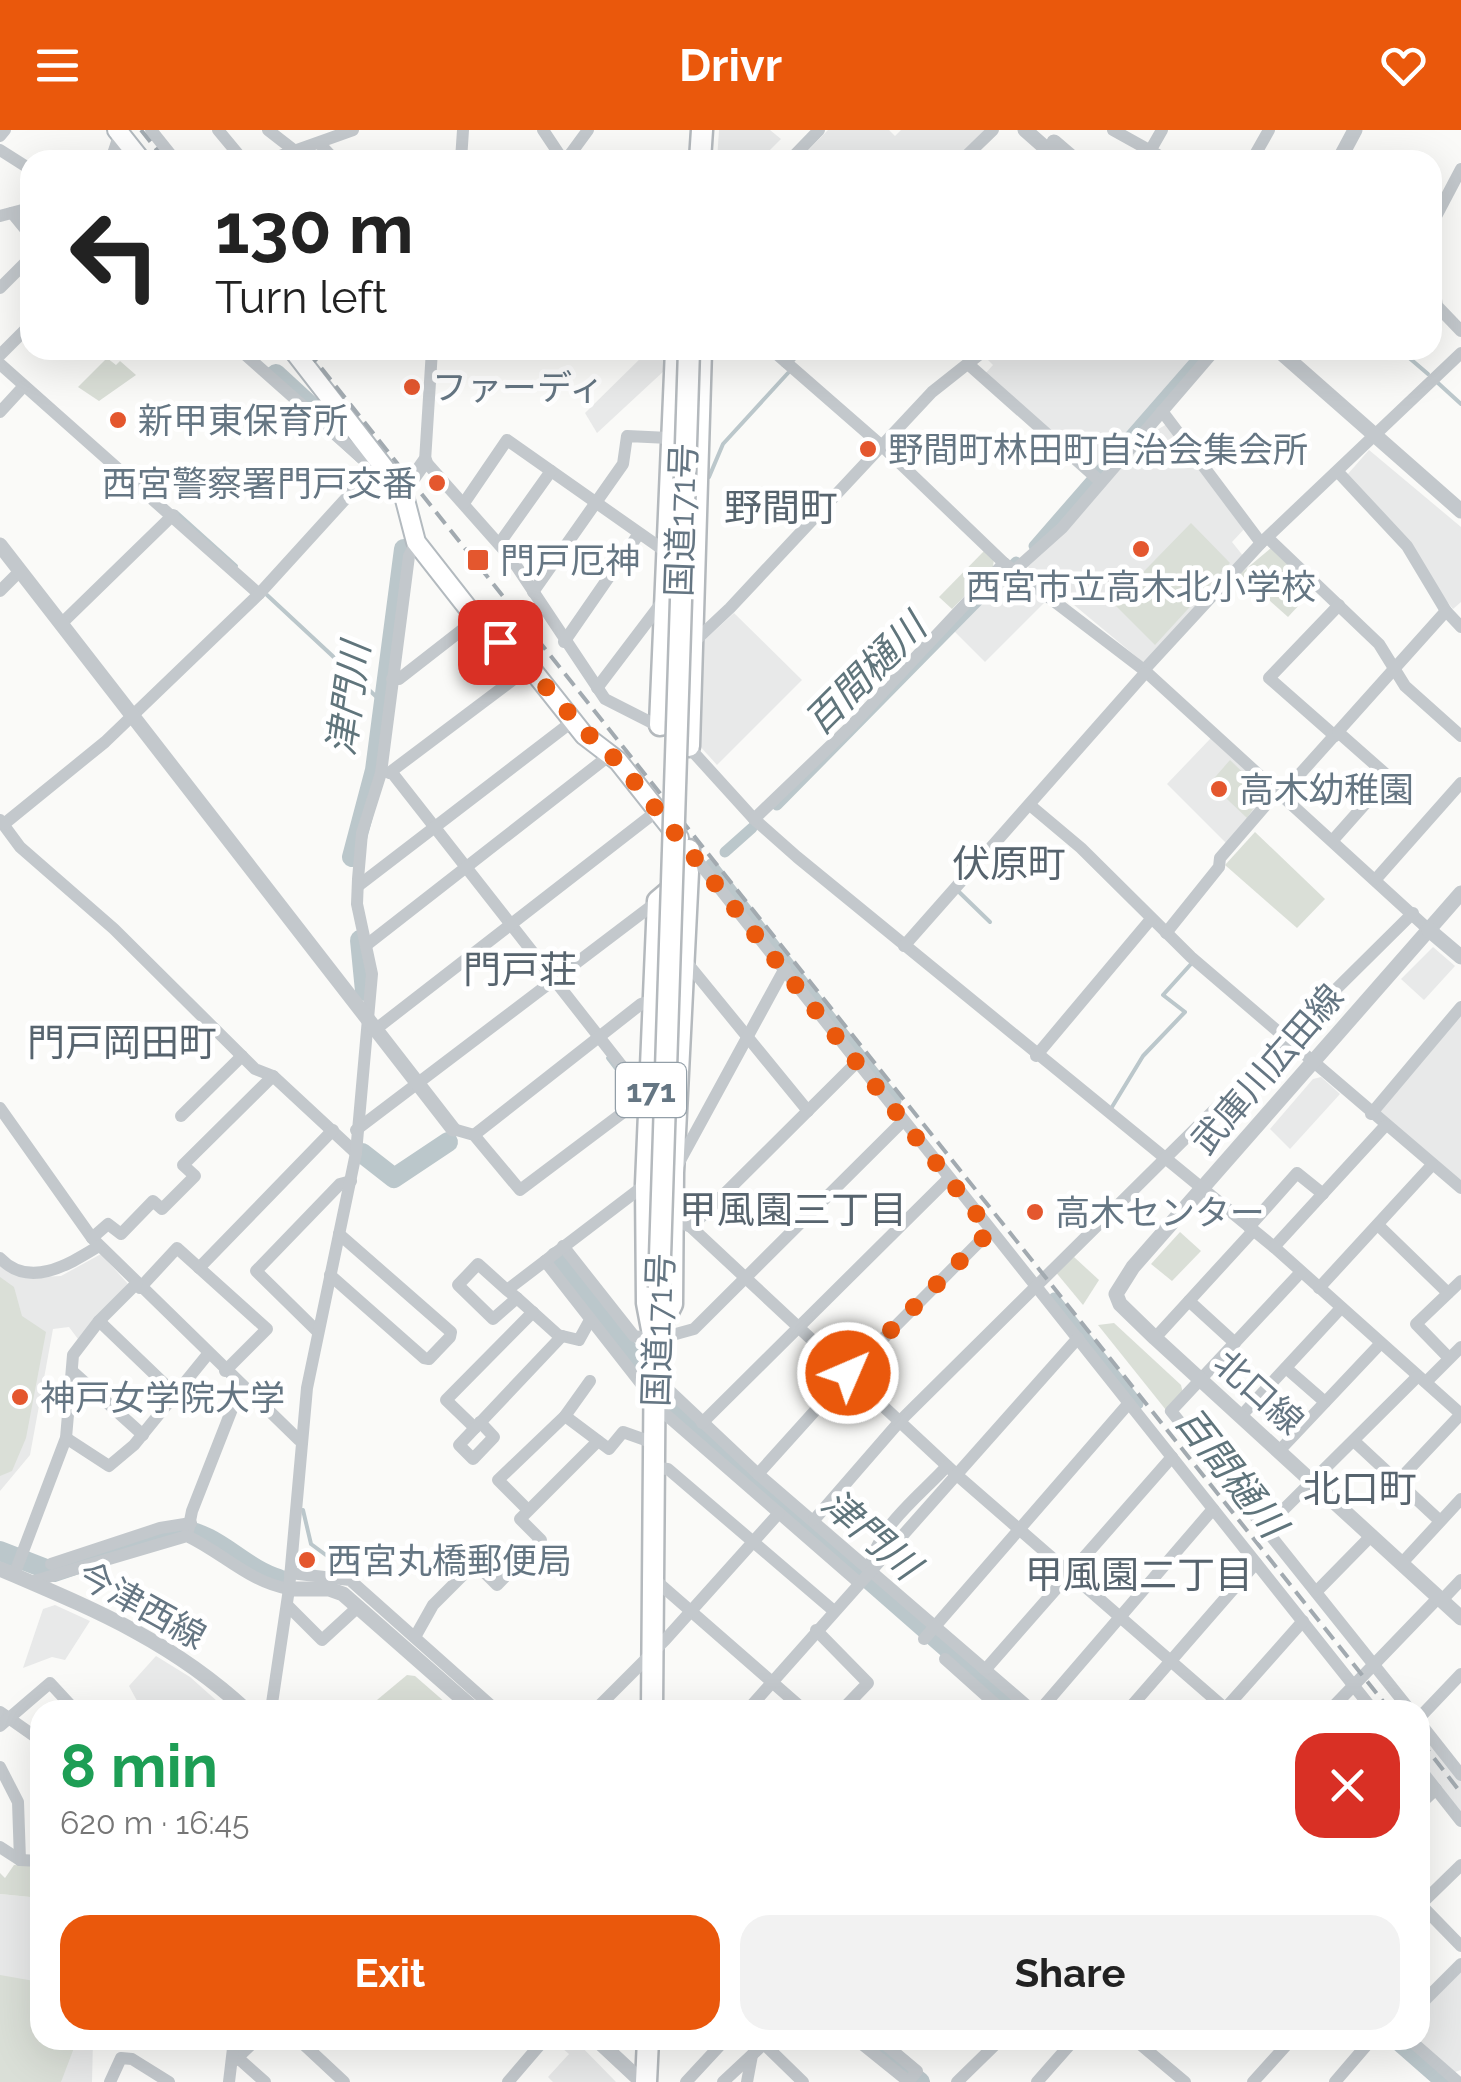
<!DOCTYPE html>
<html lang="en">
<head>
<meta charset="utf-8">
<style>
  :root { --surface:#fff; --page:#f2f2f2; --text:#222; --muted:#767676; --accent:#ea580c }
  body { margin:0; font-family:Raleway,"Noto Sans JP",sans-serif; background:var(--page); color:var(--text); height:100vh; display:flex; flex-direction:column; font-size:38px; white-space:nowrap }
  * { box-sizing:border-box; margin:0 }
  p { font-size:32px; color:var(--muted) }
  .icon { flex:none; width:55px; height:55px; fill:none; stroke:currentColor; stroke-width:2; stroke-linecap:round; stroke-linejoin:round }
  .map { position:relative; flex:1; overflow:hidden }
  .panel { position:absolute; left:30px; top:1570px; width:1400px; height:350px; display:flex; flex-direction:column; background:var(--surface); border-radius:30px; box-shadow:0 10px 40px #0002 }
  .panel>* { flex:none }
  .banner { position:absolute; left:20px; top:20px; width:1422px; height:210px; border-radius:30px; box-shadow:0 10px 40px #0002; background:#fff; color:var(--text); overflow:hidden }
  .pin { position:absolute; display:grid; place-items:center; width:85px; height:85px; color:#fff; margin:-42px; border-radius:20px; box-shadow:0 5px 15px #0006 }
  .me { position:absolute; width:110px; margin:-55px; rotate:45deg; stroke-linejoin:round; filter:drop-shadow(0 0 8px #0008) }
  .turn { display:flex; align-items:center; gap:35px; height:210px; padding:0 30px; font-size:45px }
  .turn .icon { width:130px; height:130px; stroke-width:2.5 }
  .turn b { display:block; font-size:70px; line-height:85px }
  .round { display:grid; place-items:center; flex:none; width:105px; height:105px; border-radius:30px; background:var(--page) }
  .overview { display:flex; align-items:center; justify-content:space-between; height:170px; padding:0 30px }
  h1 { font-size:60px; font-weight:700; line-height:75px; color:#1e9e55 }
  .button { display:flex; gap:20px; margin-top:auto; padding:20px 30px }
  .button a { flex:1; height:115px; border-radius:30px; background:var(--accent); color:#fff; font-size:40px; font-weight:700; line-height:115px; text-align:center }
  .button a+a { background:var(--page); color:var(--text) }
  header { display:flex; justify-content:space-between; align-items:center; height:130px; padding:0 30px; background:var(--accent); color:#fff; font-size:45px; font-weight:700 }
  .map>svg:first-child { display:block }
  .built { fill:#e8e9e9 }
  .green { fill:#dadfd7 }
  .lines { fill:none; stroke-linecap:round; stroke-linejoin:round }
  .stream { stroke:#bbc7cb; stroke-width:4 }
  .canal { stroke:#bbc7cb; stroke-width:11 }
  .river { stroke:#bbc7cb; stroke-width:20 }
  .secondary-casing { stroke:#b3babf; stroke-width:22 }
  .trunk-casing { stroke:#b4b9bd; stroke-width:25 }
  .minor { stroke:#c3c8cc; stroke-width:12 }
  .tertiary { stroke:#c3c8cc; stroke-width:15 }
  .secondary { stroke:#fff; stroke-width:18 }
  .trunk { stroke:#fff; stroke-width:20 }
  .rail { stroke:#a2aab0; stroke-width:4; stroke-dasharray:15 8; stroke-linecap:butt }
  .trunk-bridge-casing { stroke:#b4b9bd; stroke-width:25; stroke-linecap:butt }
  .trunk-bridge { stroke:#fff; stroke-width:20 }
  .route { stroke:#ea580c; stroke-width:18; stroke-dasharray:0 32.4 }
  .poi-dot { fill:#e4572e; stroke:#fff; stroke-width:4 }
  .labels { text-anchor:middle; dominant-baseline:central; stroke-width:10; stroke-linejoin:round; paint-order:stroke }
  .shield { fill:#fff; stroke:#939fa8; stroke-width:2.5 }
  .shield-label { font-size:32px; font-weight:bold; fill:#657683 }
  .poi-label { font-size:35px; fill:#657683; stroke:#fff; text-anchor:start }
  .street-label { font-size:35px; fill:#657683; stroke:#fff }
  .neighbourhood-label { font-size:38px; fill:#57646e; stroke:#fff }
  .water-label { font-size:38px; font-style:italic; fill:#60757c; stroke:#fff }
</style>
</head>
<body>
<header><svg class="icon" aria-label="menu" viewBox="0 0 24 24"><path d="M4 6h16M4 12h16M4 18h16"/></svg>Drivr<svg class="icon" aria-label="heart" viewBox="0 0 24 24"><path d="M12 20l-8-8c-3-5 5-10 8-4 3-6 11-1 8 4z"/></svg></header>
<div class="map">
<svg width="1461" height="1952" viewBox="0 0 1461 1952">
  <rect width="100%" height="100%" fill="#fafaf8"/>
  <g class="built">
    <path d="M719,0H770L781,9L760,30H717Z"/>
    <path d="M828,0H889L895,6L901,0H985L955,30H799Z"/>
    <path d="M649,220H668L666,239L597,303L585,283Z"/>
    <path d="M996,220H1209L1103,343L1096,342L984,245L993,235L987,229Z"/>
    <path d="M1167,294L1246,397L1232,412L1244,427L1144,533L1027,436L1150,304Z"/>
    <path d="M1369,320L1461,397V472L1453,479L1347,345Z"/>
    <path d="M1011,444L1049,468L985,532L954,501Z"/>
    <path d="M734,483L802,550L717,635L698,614V516Z"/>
    <path d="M1211,608L1271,664L1228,715L1167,654Z"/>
    <path d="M1433,817L1455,836L1424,870L1401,849Z"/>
    <path d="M1461,882V1052L1379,985V979Z"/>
    <path d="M1321,947L1340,964L1290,1019L1270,999L1313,949Z"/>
    <path d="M101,1124L128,1154L78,1209L69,1197L53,1199L30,1325L0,1361V1135L37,1147L61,1146Z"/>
    <path d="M55,1475L90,1491L65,1530L52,1527L23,1538L43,1479Z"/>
    <path d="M156,1526L190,1547L227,1580H142L129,1556Z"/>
    <path d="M1420,1600L1461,1651V1685L1420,1634Z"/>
    <path d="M0,1764L40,1768V1910H93L92,1952H0Z"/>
    <path d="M1461,1841V1940L1455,1942L1416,1910H1420V1881Z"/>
    <path d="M553,1910H575L616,1952H553L548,1947L569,1924Z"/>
  </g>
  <g class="green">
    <path d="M107,228L116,235L120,231L136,245L99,271L78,257Z"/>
    <path d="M1191,393L1230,433L1155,515L1113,473Z"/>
    <path d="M1271,418L1314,459L1288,487L1240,444Z"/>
    <path d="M985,420L994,429L993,437L952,479L939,467Z"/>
    <path d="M1230,630L1264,663L1247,688L1210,653Z"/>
    <path d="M1255,702L1325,769L1297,798L1225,735Z"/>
    <path d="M1180,1102L1201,1121L1172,1151L1151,1134Z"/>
    <path d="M1074,1127L1099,1150L1083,1175L1054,1140Z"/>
    <path d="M0,1147L14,1157L22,1186L46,1202L26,1308L12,1341L0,1346Z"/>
    <path d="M1114,1193L1181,1255L1183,1263L1166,1280L1098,1195Z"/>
    <path d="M407,1545L415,1546L454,1580H365Z"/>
    <path d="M14,1735L40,1736V1768L0,1764V1743L5,1748Z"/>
    <path d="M0,1845L40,1852V1910H77L61,1952H0Z"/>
  </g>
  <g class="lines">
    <g class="stream">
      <path d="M1400,220L1428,244"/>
      <path d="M1438,253L1461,274"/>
      <path d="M709,347L723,314L788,243"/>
      <path d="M176,382L236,436"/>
      <path d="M267,465L382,572"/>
      <path d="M957,760L990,792"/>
      <path d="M608,928L634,962"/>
      <path d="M1112,977L1143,926L1185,882L1163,865L1191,834"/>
      <path d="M303,1380L311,1414L334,1431"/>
    </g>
    <g class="canal">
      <path d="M1034,416L1205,220"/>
      <path d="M777,675L1016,432"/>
      <path d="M725,722L752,698"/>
      <path d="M711,734L896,971"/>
      <path d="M1054,1168L1138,1274"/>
    </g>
    <g class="river">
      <path d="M276,244L364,325"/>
      <path d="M352,727L375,640L404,419"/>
      <path d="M360,810L365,861"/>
      <path d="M362,1023L394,1048L448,1012"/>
      <path d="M556,1127L638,1233"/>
      <path d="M678,1282L1018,1580"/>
      <path d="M0,1421L54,1442L179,1400C217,1402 242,1438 279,1449"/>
      <path d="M868,1910L920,1952"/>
      <path d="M1398,1910L1446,1952"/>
    </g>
    <g class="secondary-casing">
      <g id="secondary">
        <path d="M117,0L141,30"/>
        <path d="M293,220L403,362L416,412L463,472L486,501L530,537L584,605L618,631L679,708"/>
      </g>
    </g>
    <g class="trunk-casing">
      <g id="trunk">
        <path d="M700,30L702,0"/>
        <path d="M660,595L676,220"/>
        <path d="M689,616L701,220"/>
        <path d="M654,1210L647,1173L646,1054L658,771L678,754L689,720"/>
        <path d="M654,1210L672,1174L673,1043L688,742"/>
        <path d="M652,1580L655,1200"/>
        <path d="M646,1952L648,1910"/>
      </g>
    </g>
    <g class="minor">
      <path d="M151,0L175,30"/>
      <path d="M218,0L243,30"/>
      <path d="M268,0L295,21"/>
      <path d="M543,0L563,30"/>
      <path d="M1113,0L1167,30"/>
      <path d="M0,6L5,0"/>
      <path d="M319,13L335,30"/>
      <path d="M0,20L30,39"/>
      <path d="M1150,21L1162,0"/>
      <path d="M111,30L120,3"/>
      <path d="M269,30L353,0"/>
      <path d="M461,30L463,0"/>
      <path d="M566,30L588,0"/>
      <path d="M790,30L819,0"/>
      <path d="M962,30L993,0"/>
      <path d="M1252,30L1269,0"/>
      <path d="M12,83L30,105"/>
      <path d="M0,86L30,78"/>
      <path d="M1432,94L1461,39"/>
      <path d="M1432,142L1437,176L1461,201"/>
      <path d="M0,158L30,128"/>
      <path d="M240,220L374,339"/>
      <path d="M432,220L425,331L511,428L605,569L664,599"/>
      <path d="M772,220L882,316L1004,433L1144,540L1429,800"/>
      <path d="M0,225L30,195"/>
      <path d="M786,232L797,220"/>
      <path d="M0,234L259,464"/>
      <path d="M968,234L1101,352"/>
      <path d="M1162,281L1261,413"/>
      <path d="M0,282L23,257"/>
      <path d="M1338,342L1407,416L1446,481L1461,497"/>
      <path d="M464,373L507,310L665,421"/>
      <path d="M1269,409L1379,514L1405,556L1461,606"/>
      <path d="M499,414L551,341"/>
      <path d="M1015,440L1062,398L1215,220"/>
      <path d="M0,461L20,441"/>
      <path d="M533,462L623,334L627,306L669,308"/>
      <path d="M61,494L173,385"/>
      <path d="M689,511L696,510L730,478L932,262L985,220"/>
      <path d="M564,512L638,405"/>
      <path d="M1144,540L1261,413L1461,223"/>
      <path d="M392,549H399L476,489"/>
      <path d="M597,558L663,471"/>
      <path d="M1335,606L1269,548L1339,475"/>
      <path d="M685,613L754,689L797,727L1274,1117L1461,1284"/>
      <path d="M389,643L530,537"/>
      <path d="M393,644L643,963"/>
      <path d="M1282,664L1446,481"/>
      <path d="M1031,676L1081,718L1191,827L1461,1058"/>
      <path d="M754,689L852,595L1004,433"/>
      <path d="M0,690L20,717L114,799L255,939L273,946L356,1023"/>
      <path d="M4,694L105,612L259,464L380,331"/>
      <path d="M1333,710L1389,647L1338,602"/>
      <path d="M689,720L1373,1580"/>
      <path d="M1376,749L1461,653"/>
      <path d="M358,756L573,591"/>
      <path d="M1166,803L1219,737L1220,728L1278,661"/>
      <path d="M369,813L610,625"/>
      <path d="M904,816L1145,543"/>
      <path d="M683,828L808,981"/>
      <path d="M376,899L657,681"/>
      <path d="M1036,926L1151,789"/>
      <path d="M0,978L92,1108L299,1310"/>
      <path d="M1371,984L1461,877"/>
      <path d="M181,986L242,926"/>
      <path d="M453,999L474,1005L520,1060L649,963"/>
      <path d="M356,1000L658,771"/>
      <path d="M474,1005L641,874L654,870"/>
      <path d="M676,1038L785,838"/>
      <path d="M675,1090L691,1097L958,1346L1227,1580"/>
      <path d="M1378,1095L1448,1163"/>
      <path d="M691,1097L857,932"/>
      <path d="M1249,1097L1297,1043L1323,1064"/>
      <path d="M92,1108L108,1094L121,1104L153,1071L162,1079L195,1046L183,1035L273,946"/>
      <path d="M563,1116L634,1206L654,1210L694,1199L903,991"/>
      <path d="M1274,1117L1385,996"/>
      <path d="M0,1128C30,1160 71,1133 99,1116"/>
      <path d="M545,1131L664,1283L858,1452"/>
      <path d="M199,1138L333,1000"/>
      <path d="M1301,1142L1171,1281L1410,1580"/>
      <path d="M330,1145L424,1228L429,1229L450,1207L451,1202L339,1104"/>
      <path d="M140,1158L177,1118L267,1199L225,1241"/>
      <path d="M1319,1158L1432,1035"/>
      <path d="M507,1160L517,1168L493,1189L458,1155L478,1134L507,1160L646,1054"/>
      <path d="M517,1168L558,1205L579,1210L590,1190"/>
      <path d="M1189,1171L1235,1213"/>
      <path d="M533,1182L446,1270L475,1298L562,1206"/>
      <path d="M99,1191L174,1263"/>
      <path d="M318,1202L256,1141L340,1054L351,1051"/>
      <path d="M1155,1208L1253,1101"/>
      <path d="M1449,1228L1416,1194L1461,1151"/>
      <path d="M1286,1238L1325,1272"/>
      <path d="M72,1241L143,1305"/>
      <path d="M654,1246L758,1344L1032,1580"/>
      <path d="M1426,1252L1461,1217"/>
      <path d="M565,1286L609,1319L623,1302L654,1313"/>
      <path d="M1241,1286L1341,1178"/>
      <path d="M702,1293L949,1048"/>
      <path d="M475,1298L459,1315L473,1329L494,1307L480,1292"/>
      <path d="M66,1308L109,1336L134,1315L208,1224"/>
      <path d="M1354,1311L1440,1391"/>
      <path d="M1279,1321L1381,1213"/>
      <path d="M655,1338L668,1339L834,1481"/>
      <path d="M758,1344L849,1243L990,1101"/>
      <path d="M1398,1351L1461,1284"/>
      <path d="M528,1380L498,1350L565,1286L590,1251"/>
      <path d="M814,1390L900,1291L1413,783"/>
      <path d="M1265,1398L1417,1247"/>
      <path d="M187,1406L192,1381L241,1256"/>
      <path d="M1402,1433L1461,1369"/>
      <path d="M51,1434L160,1398L191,1393"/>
      <path d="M870,1439C875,1398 921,1365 947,1336"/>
      <path d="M290,1443L350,1450L496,1580"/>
      <path d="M14,1445L66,1308L73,1225L99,1191L137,1153"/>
      <path d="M654,1449L804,1580"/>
      <path d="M31,1452L187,1406C223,1423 249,1452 289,1459"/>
      <path d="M1316,1462L1372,1405"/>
      <path d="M1442,1470L1461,1450"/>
      <path d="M287,1475L322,1510L358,1477"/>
      <path d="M816,1500L868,1553L842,1580"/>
      <path d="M415,1507L433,1475L475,1433L497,1455L541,1410L520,1389L598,1311"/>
      <path d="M924,1509L1129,1273"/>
      <path d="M945,1529L1002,1580"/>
      <path d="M985,1540L1172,1327"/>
      <path d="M752,1575L1078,1208"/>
      <path d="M271,1580L289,1459L307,1258L356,1023L372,844L357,774L358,749L362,703L381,643L409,426L416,412"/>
      <path d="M595,1580L665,1510L779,1383"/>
      <path d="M1040,1580L1213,1379"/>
      <path d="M1128,1580L1256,1433"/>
      <path d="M1224,1580L1303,1491"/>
      <path d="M1330,1580L1439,1467"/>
      <path d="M0,1582L40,1610"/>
      <path d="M1420,1587L1461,1544"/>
      <path d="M1420,1593L1461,1645"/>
      <path d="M0,1596L50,1553L75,1580"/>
      <path d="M0,1637L18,1672L20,1730"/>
      <path d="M1420,1639L1461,1691"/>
      <path d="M1420,1674L1436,1659"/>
      <path d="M0,1717L20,1730L40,1731"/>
      <path d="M1420,1774L1461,1816"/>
      <path d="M1420,1775L1461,1735"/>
      <path d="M1420,1875L1461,1834"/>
      <path d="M299,1910L344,1952"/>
      <path d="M857,1910L909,1952"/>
      <path d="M880,1910L917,1941L908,1952"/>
      <path d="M1135,1910L1185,1952"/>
      <path d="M1410,1910L1458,1952"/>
      <path d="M764,1914L803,1952"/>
      <path d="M238,1928L265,1952"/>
      <path d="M234,1931L256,1910"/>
      <path d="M110,1952L121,1928L132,1929L169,1952"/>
      <path d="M229,1952L234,1910"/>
      <path d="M508,1952L544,1910"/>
      <path d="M686,1952L725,1910"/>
      <path d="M723,1952L768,1910"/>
      <path d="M747,1952L752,1925"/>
      <path d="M957,1952L1000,1910"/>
      <path d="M1037,1952L1074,1910"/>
      <path d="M1253,1952L1291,1910"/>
      <path d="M1335,1952L1371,1910"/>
    </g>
    <g class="tertiary">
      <path d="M1025,0L1059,30"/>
      <path d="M1054,12L1075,30"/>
      <path d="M1339,30L1355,0"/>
      <path d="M1278,220L1461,381"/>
      <path d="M403,362L425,331"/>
      <path d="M0,415L453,999"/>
      <path d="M1461,763L1133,1137L1116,1164L1120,1174L1155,1208L1461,1488"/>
      <path d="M1429,800L1461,827"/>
      <path d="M0,1439C93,1479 170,1510 246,1580"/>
      <path d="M289,1459H329L343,1464L475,1580"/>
      <path d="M597,1910L642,1952"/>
    </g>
    <use href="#secondary" class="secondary"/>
    <use href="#trunk" class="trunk"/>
    <g class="rail">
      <path d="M141,0L165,30"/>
      <path d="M307,220L1390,1580"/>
      <path d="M1420,1610L1461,1663"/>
    </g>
    <g class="trunk-bridge-casing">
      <path id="trunk-bridge" d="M659,1158L689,220"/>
    </g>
    <use href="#trunk-bridge" class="trunk-bridge"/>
  </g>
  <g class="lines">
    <path class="route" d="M500,512C545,548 573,596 618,631L990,1101L848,1243"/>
  </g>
  <g class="poi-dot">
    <circle cx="412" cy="257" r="10"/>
    <circle cx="118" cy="290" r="10"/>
    <circle cx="868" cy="319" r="10"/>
    <circle cx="437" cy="353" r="10"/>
    <circle cx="1141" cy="419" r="10"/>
    <rect x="466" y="418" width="24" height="24" rx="5"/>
    <circle cx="1219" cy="659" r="10"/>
    <circle cx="1035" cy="1082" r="10"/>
    <circle cx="20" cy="1267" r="10"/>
    <circle cx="307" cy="1430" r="10"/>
  </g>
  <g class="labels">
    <rect class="shield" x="616" y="933" width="70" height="54" rx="8"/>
    <g class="shield-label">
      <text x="651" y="960">171</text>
    </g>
    <g class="poi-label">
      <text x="432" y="257">ファーディ</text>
      <text x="138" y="290">新甲東保育所</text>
      <text x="888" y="319">野間町林田町自治会集会所</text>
      <text x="417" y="353" text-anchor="end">西宮警察署門戸交番</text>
      <text x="500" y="430">門戸厄神</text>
      <text x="1141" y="456" text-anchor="middle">西宮市立高木北小学校</text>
      <text x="1239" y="659">高木幼稚園</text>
      <text x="1055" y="1082">高木センター</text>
      <text x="40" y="1267">神戸女学院大学</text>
      <text x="327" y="1430">西宮丸橋郵便局</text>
    </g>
    <g class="street-label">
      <text transform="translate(681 390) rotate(-88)">国道171号</text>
      <text transform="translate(1267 939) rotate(-49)">武庫川広田線</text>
      <text transform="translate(658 1200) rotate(-88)">国道171号</text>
      <text transform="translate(1259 1262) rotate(42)">北口線</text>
      <text transform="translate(142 1475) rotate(29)">今津西線</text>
    </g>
    <g class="neighbourhood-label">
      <text x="781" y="377">野間町</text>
      <text x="1009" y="733">伏原町</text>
      <text x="520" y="839">門戸荘</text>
      <text x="122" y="912">門戸岡田町</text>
      <text x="793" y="1079">甲風園三丁目</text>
      <text x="1360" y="1358">北口町</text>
      <text x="1139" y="1444">甲風園二丁目</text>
    </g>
    <g class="water-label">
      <text transform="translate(865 544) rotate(-45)">百間樋川</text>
      <text transform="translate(348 569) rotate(-82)">津門川</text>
      <text transform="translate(1231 1342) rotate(52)">百間樋川</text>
      <text transform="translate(871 1404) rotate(41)">津門川</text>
    </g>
  </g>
</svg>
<div class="pin" style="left:500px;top:512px;background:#d93025"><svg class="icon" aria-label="arrive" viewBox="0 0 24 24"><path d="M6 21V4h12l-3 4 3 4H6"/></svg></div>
<svg class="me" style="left:848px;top:1243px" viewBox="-20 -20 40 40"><circle r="17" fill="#ea580c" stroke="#fff" stroke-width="3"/><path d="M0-11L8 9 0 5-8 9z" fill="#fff"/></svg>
<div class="banner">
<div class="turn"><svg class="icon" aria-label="left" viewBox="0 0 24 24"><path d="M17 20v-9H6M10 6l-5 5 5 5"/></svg><div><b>130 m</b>Turn left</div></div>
</div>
<section class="panel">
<div class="overview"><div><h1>8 min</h1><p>620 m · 16:45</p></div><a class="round" style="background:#d93025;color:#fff"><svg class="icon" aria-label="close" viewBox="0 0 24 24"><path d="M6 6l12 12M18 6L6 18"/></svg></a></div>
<div class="button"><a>Exit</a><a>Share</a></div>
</section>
</div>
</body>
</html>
